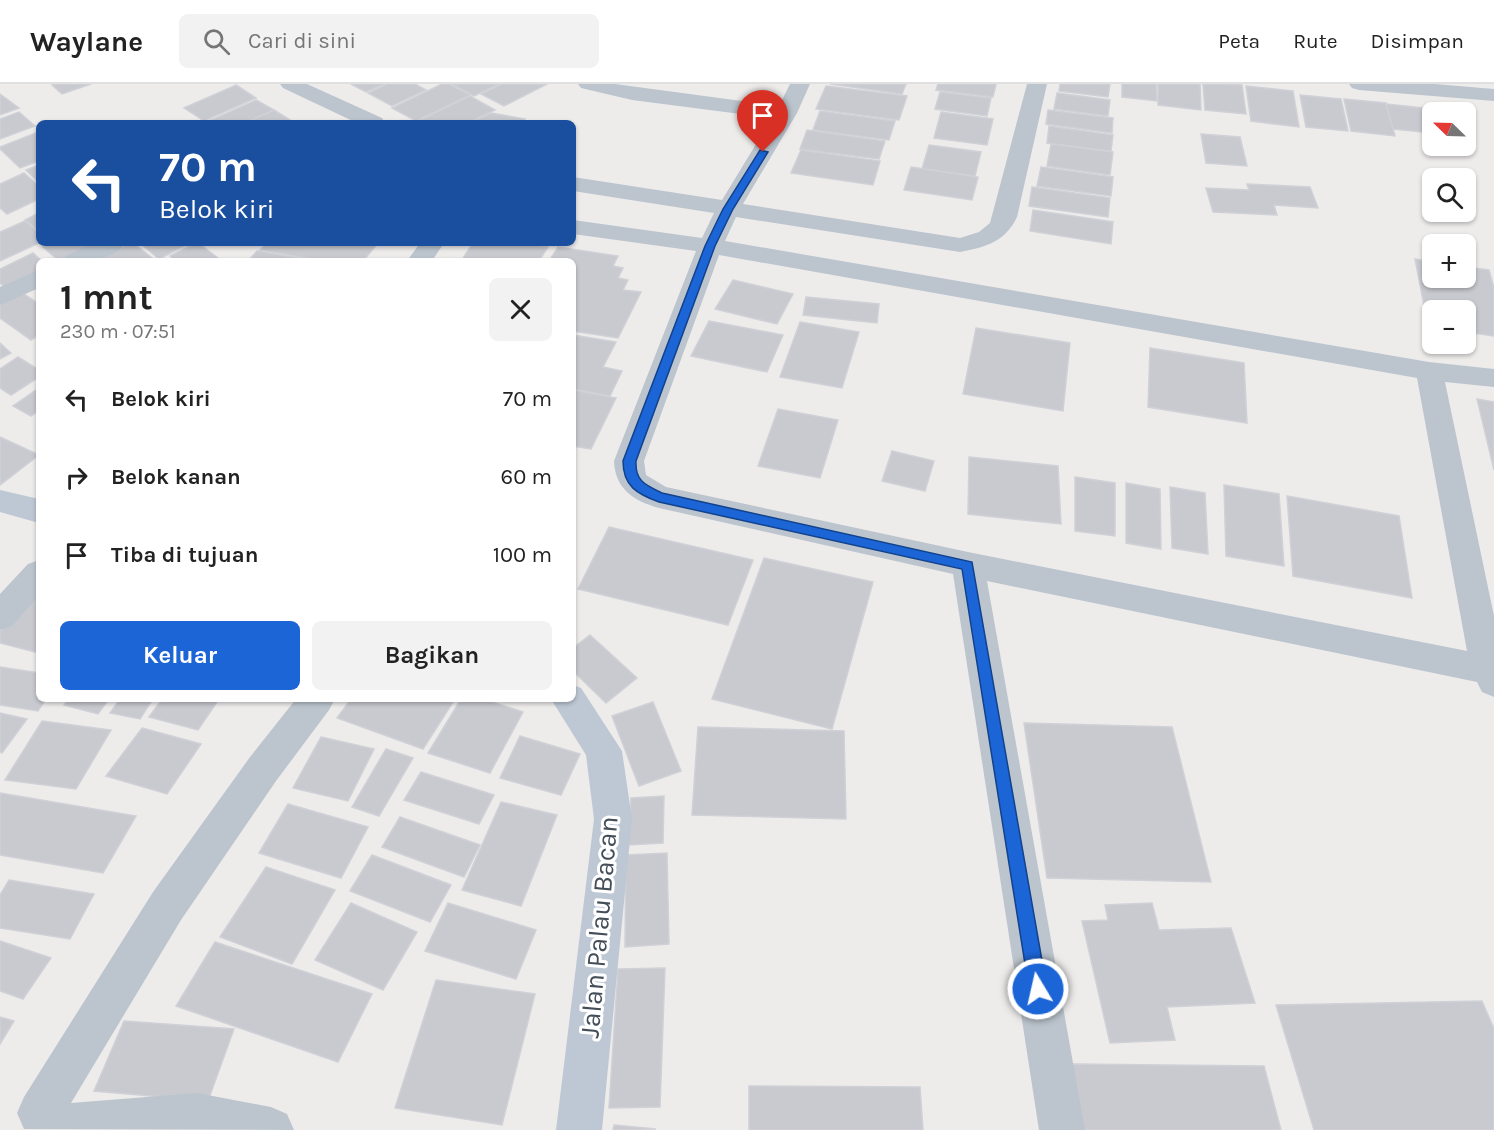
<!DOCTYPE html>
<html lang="id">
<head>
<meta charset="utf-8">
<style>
  :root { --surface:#fff; --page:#f2f2f2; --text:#222; --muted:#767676; --line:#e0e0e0; --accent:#1c65d7 }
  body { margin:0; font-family:Karla,sans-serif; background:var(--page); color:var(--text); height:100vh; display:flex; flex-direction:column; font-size:22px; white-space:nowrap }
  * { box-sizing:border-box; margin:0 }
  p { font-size:20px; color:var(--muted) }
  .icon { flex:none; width:33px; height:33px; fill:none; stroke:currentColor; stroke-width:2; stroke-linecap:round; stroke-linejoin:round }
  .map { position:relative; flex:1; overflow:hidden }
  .sheet { position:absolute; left:36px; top:174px; width:540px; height:444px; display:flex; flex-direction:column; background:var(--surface); border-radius:9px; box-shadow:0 2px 4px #0004 }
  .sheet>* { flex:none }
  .banner { position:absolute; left:36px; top:36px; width:540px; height:126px; border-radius:9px; box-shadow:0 2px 4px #0004; background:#1a4fa0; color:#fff; overflow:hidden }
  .needle { width:39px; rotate:293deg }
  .fabs { position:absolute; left:1422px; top:18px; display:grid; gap:12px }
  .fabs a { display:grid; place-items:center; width:54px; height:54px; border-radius:9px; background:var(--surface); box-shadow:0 2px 4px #0004; font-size:30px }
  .pin { position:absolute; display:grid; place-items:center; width:51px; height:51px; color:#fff; margin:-62px -26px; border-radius:50% 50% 50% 0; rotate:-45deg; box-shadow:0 0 6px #0007 }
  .pin .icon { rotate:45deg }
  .me { position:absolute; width:66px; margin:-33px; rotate:351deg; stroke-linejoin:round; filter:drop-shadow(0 0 4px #0008) }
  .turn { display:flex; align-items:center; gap:21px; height:126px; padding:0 24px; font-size:27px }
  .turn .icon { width:78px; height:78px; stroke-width:2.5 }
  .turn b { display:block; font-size:42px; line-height:51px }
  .round { display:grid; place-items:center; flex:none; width:63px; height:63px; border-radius:9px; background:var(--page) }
  .headline { display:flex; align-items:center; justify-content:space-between; height:102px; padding:0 24px }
  h1 { font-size:36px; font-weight:700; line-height:45px }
  .button { display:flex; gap:12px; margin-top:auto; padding:12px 24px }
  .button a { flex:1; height:69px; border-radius:9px; background:var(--accent); color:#fff; font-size:24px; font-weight:700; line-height:69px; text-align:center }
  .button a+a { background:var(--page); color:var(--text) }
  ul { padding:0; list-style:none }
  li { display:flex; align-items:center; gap:18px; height:78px; padding:0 24px }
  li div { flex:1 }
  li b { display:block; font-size:22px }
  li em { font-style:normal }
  header { display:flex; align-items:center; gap:36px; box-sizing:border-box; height:84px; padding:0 30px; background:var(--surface); border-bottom:2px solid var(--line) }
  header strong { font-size:28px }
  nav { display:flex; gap:33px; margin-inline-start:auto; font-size:21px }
  .search { width:420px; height:54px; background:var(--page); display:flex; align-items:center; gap:15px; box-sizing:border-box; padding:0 21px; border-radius:9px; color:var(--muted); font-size:22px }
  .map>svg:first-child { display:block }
  .building { fill:#c8cad0; stroke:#cfd1d7; stroke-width:1.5 }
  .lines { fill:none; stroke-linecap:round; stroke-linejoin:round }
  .street { fill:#bcc5ce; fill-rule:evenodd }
  .secondary { fill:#bec8d5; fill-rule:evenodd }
  .route { fill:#1c65d7; stroke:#12428c; stroke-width:1.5 }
  .labels { text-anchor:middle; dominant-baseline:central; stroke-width:6; stroke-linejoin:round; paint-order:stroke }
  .near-street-label { font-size:27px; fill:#444e58; stroke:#fff }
</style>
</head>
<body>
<header>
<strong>Waylane</strong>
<div class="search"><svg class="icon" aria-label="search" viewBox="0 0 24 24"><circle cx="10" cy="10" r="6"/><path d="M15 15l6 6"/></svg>Cari di sini</div>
<nav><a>Peta</a><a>Rute</a><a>Disimpan</a></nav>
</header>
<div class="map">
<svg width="1494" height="1046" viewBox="0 0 1494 1046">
  <rect width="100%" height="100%" fill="#eeebeb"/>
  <g class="building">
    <path d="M56,0H91L62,10L52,1Z"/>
    <path d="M351,0H384L366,8Z"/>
    <path d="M387,0H415L426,6L392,22L368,9Z"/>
    <path d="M442,0H449L470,11L416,37L392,24Z"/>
    <path d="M452,0H499L474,12Z"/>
    <path d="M502,0H547L504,22L481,10Z"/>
    <path d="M830,0H906L902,10Z"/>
    <path d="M938,0H996L993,13L936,6Z"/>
    <path d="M1060,0H1110L1108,13L1059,7Z"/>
    <path d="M1122,0H1156L1157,17L1122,13Z"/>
    <path d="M1158,0H1200L1201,26L1158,21Z"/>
    <path d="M1203,0L1242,1L1246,30L1205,26Z"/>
    <path d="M236,1L256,14L204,37L184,24Z"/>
    <path d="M826,2L907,12L899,36L816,25Z"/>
    <path d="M1246,2L1293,7L1299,43L1251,37Z"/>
    <path d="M940,8L991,14L987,32L935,25Z"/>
    <path d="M1057,9L1110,16L1108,32L1054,25Z"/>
    <path d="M0,10L19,24L0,31Z"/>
    <path d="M1300,11L1341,15L1348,47L1306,43Z"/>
    <path d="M470,12L495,26L468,39H422L418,37Z"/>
    <path d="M1344,15L1386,19L1395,52L1351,47Z"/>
    <path d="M256,16L274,26L245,39H212L209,37Z"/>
    <path d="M1386,20L1463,28H1432V49L1393,45Z"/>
    <path d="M274,26L295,39H245Z"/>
    <path d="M1048,26L1113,34L1112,49L1046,40Z"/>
    <path d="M820,27L895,37L889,56L813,46Z"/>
    <path d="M19,28L35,42L0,55V35Z"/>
    <path d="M941,28L993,35L987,61L934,54Z"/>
    <path d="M491,29L525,35L521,39H470Z"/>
    <path d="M1049,42L1113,51L1111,67L1047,59Z"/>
    <path d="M807,46L885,57L879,75L800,65Z"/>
    <path d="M38,48L39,77L20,84L0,65V63Z"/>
    <path d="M1201,50L1240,53L1247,82L1206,79Z"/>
    <path d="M1051,60L1113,68L1110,91L1047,82Z"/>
    <path d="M929,61L981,68L975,92L922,85Z"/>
    <path d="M801,66L880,77L873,101L791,89Z"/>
    <path d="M39,81V99L26,86Z"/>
    <path d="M911,83L978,93L972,116L904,106Z"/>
    <path d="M1041,83L1113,93L1111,112L1037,102Z"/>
    <path d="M24,89L39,102V115L7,130L0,124V100Z"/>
    <path d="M1247,100L1310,103L1318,124L1274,121L1277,131L1213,128L1206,104L1249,106Z"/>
    <path d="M1032,103L1110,114L1108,133L1029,122Z"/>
    <path d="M1033,126L1113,138L1111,160L1030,147Z"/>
    <path d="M39,129V147L25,136Z"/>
    <path d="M25,137L39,149V159L0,177V148Z"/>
    <path d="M50,159H101L63,177H59L43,163Z"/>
    <path d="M130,159H133L156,177H105L100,173Z"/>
    <path d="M140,159H186L188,160L159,175Z"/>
    <path d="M195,159H198L222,177H176L170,172Z"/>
    <path d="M267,159L297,160L378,159L363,177H324L260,166Z"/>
    <path d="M473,159H521L548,163L539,177H461Z"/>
    <path d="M558,163L618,172L613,182L623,184L618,194L628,196L623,206L641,208L618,254L573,247V177H549Z"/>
    <path d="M257,167L318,177H248Z"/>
    <path d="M33,169L42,177H39V189L6,204L0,199V185Z"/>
    <path d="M1415,175L1432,178V194H1466V183L1489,186L1494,204V252L1466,248V226H1432V243L1428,242Z"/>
    <path d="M733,196L793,210L777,240L715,225Z"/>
    <path d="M18,206L39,220V251L31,256L0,234V216Z"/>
    <path d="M806,213L879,220L877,239L803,231Z"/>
    <path d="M709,237L783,251L767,288L691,272Z"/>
    <path d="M800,238L859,248L842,304L780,293Z"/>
    <path d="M976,244L1070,259L1063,327L963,310Z"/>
    <path d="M573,251L616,258L603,283L622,287L610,312L573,305Z"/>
    <path d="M0,259L11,269L0,275Z"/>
    <path d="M1150,264L1244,279L1247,339L1148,323Z"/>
    <path d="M18,273L39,286V293L11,311L0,304V285Z"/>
    <path d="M39,304V326L31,332L13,322Z"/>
    <path d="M573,306L616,314L591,365L573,362Z"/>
    <path d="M1477,315L1494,318V386Z"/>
    <path d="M778,325L838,336L820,394L758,382Z"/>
    <path d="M0,353L39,371L0,401Z"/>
    <path d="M892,367L934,377L925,407L882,397Z"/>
    <path d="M969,373L1058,382L1061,440L968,430Z"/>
    <path d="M1075,393L1115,399V452L1075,447Z"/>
    <path d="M1126,399L1160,405L1161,465L1126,459Z"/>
    <path d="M1224,401L1279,410L1284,482L1226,472Z"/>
    <path d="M1170,403L1205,409L1208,470L1172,464Z"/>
    <path d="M1287,412L1399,432L1412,514L1293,492Z"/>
    <path d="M609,443L753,476L728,541L578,505Z"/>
    <path d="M764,474L873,498L832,645L712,615Z"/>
    <path d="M39,503V569L0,559V547Z"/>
    <path d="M590,551L637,594L606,619L573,587V564Z"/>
    <path d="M0,583L39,589V615H46L38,627L0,621Z"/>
    <path d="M69,615H109L98,630L64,621Z"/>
    <path d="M120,615H153L140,635L110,629Z"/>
    <path d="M162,615H219L198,646L149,633Z"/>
    <path d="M351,615H455L423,665L337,634Z"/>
    <path d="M461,615H483L523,628L490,689L428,669Z"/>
    <path d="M653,618L681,687L639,702L612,632Z"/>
    <path d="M0,629L27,635L2,669L0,668Z"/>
    <path d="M42,637L111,646L76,705L5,696Z"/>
    <path d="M1024,639L1172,643L1211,798L1047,794Z"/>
    <path d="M698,643L844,647L846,735L692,731Z"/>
    <path d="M142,644L201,660L167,710L106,692Z"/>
    <path d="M520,652L580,670L561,711L500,694Z"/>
    <path d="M321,653L374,665L348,717L293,704Z"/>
    <path d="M386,665L413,674L379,732L352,723Z"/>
    <path d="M421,688L494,711L479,740L404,716Z"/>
    <path d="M0,709L136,732L103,789L0,771Z"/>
    <path d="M664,712L663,759L629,761L631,714Z"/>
    <path d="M501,718L557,731L521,822L462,806Z"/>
    <path d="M288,720L368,743L341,794L259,769Z"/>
    <path d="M400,733L480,761L464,793L382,763Z"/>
    <path d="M667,769L669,860L625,863L626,771Z"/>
    <path d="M372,771L451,801L430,838L350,807Z"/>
    <path d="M266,783L335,806L292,880L220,853Z"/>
    <path d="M9,796L94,810L70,855L0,844V811Z"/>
    <path d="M351,819L417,848L383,906L315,876Z"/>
    <path d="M448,819L536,846L516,895L425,867Z"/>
    <path d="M1152,819L1159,846L1231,844L1255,919L1167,923L1175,956L1110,959L1082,837L1108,836L1105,821Z"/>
    <path d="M0,857L51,874L23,915L0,907Z"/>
    <path d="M215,858L372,910L338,978L176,922Z"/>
    <path d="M665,884L660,1023L609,1024L618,885Z"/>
    <path d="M436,896L535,910L502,1041L395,1024Z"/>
    <path d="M1482,917L1494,945V1046H1314L1276,921Z"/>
    <path d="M0,933L14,937L0,960Z"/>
    <path d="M124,937L234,945L208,1017L94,1007Z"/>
    <path d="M1072,980L1264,982L1281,1046H1082Z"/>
    <path d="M749,1002L920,1003L923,1046H749Z"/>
    <path d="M614,1041L656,1045L613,1046Z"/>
  </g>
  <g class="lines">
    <g class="street">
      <path d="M280,0H307L382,34L385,39H357L283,4Z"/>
      <path d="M578,0H615L779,22L790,0H810L797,29L743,120L960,154L979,148L990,139L1027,0H1047L1017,133C1005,158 986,163 960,168L736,133L725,157L1429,278L1494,285V303L1445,298L1494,532V613L1482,608L1477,598L987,497L1085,1046H1039L953,490L659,424C634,417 615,405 614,377L696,167L573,150V136L702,154L714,129L573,107V93L722,116L772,34L632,16L581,4ZM719,171L1417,294L1467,567L968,468L666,403L646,391L644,377Z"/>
      <path d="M1349,0H1435L1494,5V17L1359,6L1352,4Z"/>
      <path d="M93,159H125C112,178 83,177 63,177L66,172Z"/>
      <path d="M420,159H444L432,177H407Z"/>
      <path d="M39,186V204L0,221V203Z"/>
      <path d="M39,476V511L12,542L0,546V510L28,480Z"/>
      <path d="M296,615H335L329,626L276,697L181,836L71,1019L197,1009L271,1023L287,1030L294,1046L24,1045L17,1029L24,1013L153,808L250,673Z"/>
    </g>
    <g class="secondary">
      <path d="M0,406L39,415V439L0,428Z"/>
      <path d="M573,601L581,604L622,667L632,735L602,1046H556L594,735L586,671L551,615H573Z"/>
    </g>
  </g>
  <path class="route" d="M760,66L768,68L733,125L715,162L636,377C635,397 645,401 662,409L972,478L1047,905L1044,911L1038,913L1032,911L1029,905L962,485L659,418C637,410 623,402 623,377L705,162L723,125Z"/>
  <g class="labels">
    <g class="near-street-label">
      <text transform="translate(599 843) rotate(-85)">Jalan Palau Bacan</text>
    </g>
  </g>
</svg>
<div class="fabs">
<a><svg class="needle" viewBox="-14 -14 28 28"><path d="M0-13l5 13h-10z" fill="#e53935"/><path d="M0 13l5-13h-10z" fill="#767676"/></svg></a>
<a><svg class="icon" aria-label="search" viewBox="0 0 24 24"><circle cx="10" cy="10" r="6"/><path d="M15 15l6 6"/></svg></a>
<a>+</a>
<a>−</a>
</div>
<div class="pin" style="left:763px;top:68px;background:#d93025"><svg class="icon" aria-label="arrive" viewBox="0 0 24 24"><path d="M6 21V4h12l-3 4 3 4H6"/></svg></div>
<svg class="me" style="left:1038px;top:905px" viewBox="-20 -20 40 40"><circle r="17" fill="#1c65d7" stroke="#fff" stroke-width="3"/><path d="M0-11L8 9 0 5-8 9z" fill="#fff"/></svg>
<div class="banner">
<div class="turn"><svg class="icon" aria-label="left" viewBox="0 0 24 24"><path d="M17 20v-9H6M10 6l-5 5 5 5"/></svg><div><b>70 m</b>Belok kiri</div></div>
</div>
<section class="sheet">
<div class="headline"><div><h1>1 mnt</h1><p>230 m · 07:51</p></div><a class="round"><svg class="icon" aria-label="close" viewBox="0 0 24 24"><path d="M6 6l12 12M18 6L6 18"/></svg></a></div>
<ul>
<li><svg class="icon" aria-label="left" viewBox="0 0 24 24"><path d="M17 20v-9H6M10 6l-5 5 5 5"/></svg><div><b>Belok kiri</b></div><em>70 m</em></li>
<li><svg class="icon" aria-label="right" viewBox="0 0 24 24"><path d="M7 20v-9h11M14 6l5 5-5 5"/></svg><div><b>Belok kanan</b></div><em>60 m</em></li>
<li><svg class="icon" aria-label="arrive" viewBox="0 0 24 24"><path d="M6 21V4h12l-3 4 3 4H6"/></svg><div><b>Tiba di tujuan</b></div><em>100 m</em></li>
</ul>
<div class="button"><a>Keluar</a><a>Bagikan</a></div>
</section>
</div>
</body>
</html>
